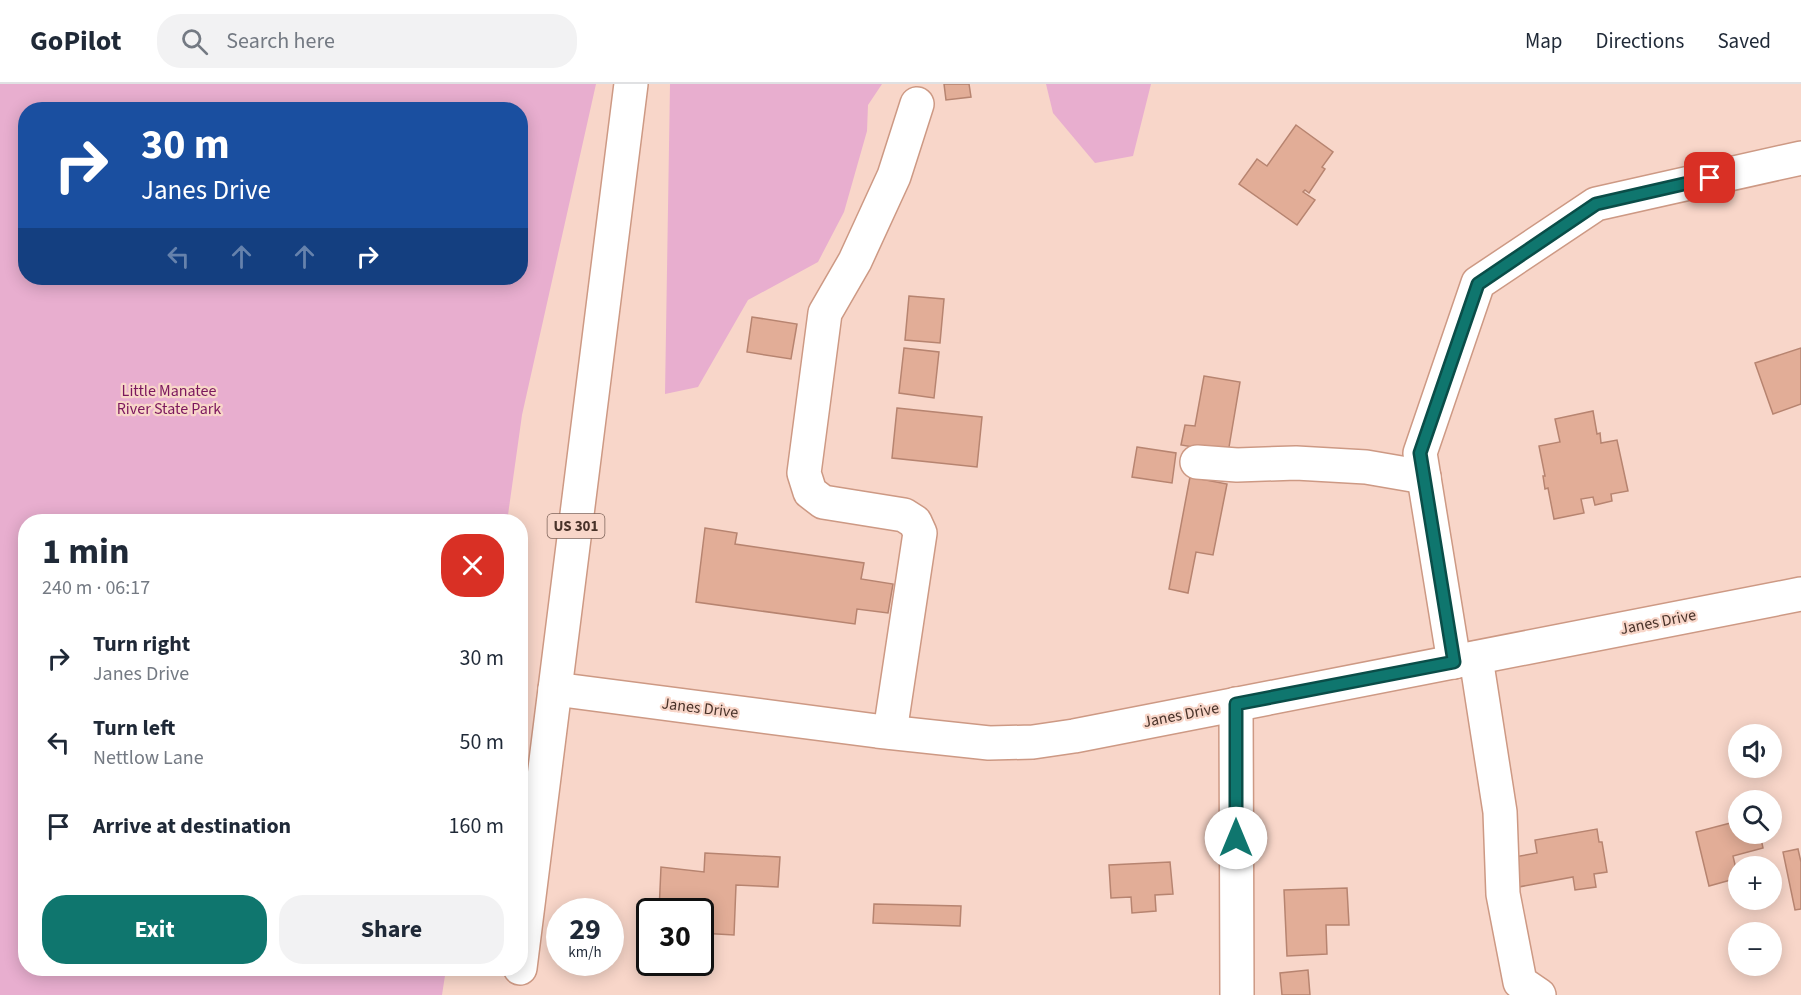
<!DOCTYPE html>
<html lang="en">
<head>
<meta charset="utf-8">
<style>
  :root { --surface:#fff; --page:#f2f2f3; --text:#1f2937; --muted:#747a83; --line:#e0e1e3; --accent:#0f766e }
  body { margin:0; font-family:"Source Sans 3",sans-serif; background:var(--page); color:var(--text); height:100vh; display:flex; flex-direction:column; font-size:22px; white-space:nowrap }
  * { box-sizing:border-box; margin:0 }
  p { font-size:20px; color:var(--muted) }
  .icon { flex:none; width:33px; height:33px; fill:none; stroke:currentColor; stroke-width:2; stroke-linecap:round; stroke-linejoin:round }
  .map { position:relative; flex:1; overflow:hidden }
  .side { position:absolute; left:18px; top:430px; width:510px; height:462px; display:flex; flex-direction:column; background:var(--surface); border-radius:24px; box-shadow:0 3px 15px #0003 }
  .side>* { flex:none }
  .banner { position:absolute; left:18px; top:18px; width:510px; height:183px; border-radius:24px; box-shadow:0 3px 15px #0003; background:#1a4fa0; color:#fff; overflow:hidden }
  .controls { position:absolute; left:1728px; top:640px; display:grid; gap:12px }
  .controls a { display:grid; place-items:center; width:54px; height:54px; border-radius:50%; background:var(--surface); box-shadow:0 3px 15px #0003; font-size:30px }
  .speed { position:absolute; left:546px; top:814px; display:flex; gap:12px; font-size:30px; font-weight:700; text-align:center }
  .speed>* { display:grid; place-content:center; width:78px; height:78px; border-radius:50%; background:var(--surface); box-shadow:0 3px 15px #0003; line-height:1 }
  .speed small { font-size:15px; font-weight:400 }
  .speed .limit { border:3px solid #111; border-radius:9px; background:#fff; color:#111 }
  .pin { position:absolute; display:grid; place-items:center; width:51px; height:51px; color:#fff; margin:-26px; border-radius:12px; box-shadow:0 3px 9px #0006 }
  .me { position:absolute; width:66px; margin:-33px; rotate:0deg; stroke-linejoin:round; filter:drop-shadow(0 0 4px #0008) }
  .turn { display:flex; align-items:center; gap:21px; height:126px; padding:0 24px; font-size:27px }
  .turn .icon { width:78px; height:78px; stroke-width:2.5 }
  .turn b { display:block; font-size:42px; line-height:51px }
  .lanes { display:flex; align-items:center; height:57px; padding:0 24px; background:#0003; justify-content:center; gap:30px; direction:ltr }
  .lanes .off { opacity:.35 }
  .round { display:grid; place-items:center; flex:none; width:63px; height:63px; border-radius:24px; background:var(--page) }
  .overview { display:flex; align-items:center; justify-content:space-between; height:102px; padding:0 24px }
  h1 { font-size:36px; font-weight:700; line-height:45px }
  .primary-button { display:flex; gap:12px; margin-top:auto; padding:12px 24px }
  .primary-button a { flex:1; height:69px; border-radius:24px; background:var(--accent); color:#fff; font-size:24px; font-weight:700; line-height:69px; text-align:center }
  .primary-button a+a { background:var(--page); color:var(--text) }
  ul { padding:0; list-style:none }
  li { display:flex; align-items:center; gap:18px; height:84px; padding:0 24px }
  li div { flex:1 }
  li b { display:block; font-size:22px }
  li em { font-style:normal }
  header { display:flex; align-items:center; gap:36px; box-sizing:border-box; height:84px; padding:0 30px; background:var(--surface); border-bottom:2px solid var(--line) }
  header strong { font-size:28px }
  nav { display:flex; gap:33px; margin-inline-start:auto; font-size:21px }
  .search { width:420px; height:54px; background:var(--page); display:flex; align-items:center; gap:15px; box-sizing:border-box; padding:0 21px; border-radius:24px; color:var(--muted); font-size:22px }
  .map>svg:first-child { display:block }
  .green { fill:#e8aecf; fill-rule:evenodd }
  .building { fill:#e2ad97; stroke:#b78470; stroke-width:1.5 }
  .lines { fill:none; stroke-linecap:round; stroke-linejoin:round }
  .minor-casing { stroke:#cd9984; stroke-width:36 }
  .major-casing { stroke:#cd9984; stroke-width:36 }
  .minor { stroke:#fff; stroke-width:33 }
  .major { stroke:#fff; stroke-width:33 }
  .route-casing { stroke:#0a4d48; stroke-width:15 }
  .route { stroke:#0f766e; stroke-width:10 }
  .labels { text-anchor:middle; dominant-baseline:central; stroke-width:4.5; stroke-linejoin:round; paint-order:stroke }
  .shield { fill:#f8d6c9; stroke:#7d6359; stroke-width:1.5 }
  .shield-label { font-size:15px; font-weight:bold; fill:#483229 }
  .park-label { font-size:16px; fill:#7b175d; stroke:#f8d6c9 }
  .street-label { font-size:16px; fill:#483229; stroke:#f8d6c9 }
</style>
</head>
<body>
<header>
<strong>GoPilot</strong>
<div class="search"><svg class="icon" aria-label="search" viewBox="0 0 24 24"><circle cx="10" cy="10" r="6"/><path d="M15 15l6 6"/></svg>Search here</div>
<nav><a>Map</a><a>Directions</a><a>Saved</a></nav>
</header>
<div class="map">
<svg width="1801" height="911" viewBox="0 0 1801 911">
  <rect width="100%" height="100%" fill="#f8d6c9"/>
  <g class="green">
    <path d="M0,0H596L522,331L507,438H26V885H446L442,911H0ZM26,26H520V194H26Z"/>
    <path d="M670,0H882L868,21L867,47L844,128L818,178L748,216L698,303L665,310Z"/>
    <path d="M1046,0H1151L1133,72L1095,79L1053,29Z"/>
  </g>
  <g class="building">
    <path d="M944,0H969L971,13L946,16Z"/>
    <path d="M1296,41L1333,68L1322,83L1325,85L1309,109L1305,106L1303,108L1315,116L1297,141L1239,100L1257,75L1267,82Z"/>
    <path d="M909,212L944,215L940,259L905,256Z"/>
    <path d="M752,233L797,240L791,275L747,268Z"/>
    <path d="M904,264L939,268L934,314L899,309Z"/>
    <path d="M1801,264V320L1773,330L1755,279Z"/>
    <path d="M1204,292L1240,298L1228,369L1181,361L1185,341L1195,342Z"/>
    <path d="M897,324L982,333L977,383L892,374Z"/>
    <path d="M1593,327L1597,350L1600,349L1601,359L1617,356L1628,407L1611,410L1612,417L1595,421L1593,413L1581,415L1584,429L1554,435L1548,404L1545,405L1543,392H1545L1539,362L1560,358L1555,335Z"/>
    <path d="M1137,363L1176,369L1172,399L1132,393Z"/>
    <path d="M1190,393L1227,400L1213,471L1196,468L1188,509L1169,505Z"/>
    <path d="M705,444L737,449L735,460L864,479L861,495L893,500L888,529L857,525L855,540L696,518Z"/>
    <path d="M1738,737V750H1760L1763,764L1733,772L1738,794L1709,802L1696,748Z"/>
    <path d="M1597,745L1599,758H1602L1607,788L1594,790L1596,803L1575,806L1573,793L1513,804L1508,774L1537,769L1535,756Z"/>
    <path d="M1798,765L1801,778V825L1795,826L1783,768Z"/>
    <path d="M705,769L780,773L778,803L736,801L734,851L700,849V828H659L661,783L704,788Z"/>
    <path d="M1170,778L1173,810L1155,811L1156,827L1132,829L1131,813L1111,814L1109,781Z"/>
    <path d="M1347,804L1349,841H1326L1327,870L1287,872L1284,806Z"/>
    <path d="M874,820L961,822L960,842L873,839Z"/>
    <path d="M1308,886L1310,911H1282L1280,889Z"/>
  </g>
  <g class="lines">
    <g class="minor-casing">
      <g id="minor">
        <path d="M1197,378L1237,381L1296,379L1366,383L1424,393"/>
        <path d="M1476,574L1500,728L1503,810L1520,898L1539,911"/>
        <path d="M1454,578L1420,369L1478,199L1596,120L1801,74"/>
        <path d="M555,605L877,647L989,659L1033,658L1074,652L1801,510"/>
        <path d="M1236,620L1237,911"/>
        <path d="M890,648L920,449L915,438L904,431L823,418L810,408L804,389L825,229L855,177L894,92L917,20"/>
      </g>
    </g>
    <g class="major-casing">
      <path id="major" d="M520,884L631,0"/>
    </g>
    <use href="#minor" class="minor"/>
    <use href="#major" class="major"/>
  </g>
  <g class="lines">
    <g class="route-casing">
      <path id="route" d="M1236,754V620L1454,578L1420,369L1478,200L1596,120L1710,94"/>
    </g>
    <use href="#route" class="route"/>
  </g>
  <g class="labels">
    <rect class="shield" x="547.5" y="430" width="57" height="24" rx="4.5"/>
    <g class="shield-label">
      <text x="576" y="442">US 301</text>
    </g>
    <g class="park-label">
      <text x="169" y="307">Little Manatee<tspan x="169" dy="18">River State Park</tspan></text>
    </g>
    <g class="street-label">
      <text transform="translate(1658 538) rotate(-11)">Janes Drive</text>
      <text transform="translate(700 624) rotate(7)">Janes Drive</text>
      <text transform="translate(1181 631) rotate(-11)">Janes Drive</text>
    </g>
  </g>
</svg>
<div class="controls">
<a><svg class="icon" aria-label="sound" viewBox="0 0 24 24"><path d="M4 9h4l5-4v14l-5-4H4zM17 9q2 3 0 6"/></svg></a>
<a><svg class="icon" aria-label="search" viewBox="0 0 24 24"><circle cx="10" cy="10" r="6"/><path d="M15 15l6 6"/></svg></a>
<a>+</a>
<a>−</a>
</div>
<div class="speed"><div>29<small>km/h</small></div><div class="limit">30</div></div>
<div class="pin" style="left:1710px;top:94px;background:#d93025"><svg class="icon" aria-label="arrive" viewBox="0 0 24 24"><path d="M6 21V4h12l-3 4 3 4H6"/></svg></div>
<svg class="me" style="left:1236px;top:754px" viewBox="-20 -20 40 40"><circle r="19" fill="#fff"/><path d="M0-13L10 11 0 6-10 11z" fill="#0f766e"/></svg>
<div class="banner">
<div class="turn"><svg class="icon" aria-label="right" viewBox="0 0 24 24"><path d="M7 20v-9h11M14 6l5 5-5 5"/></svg><div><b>30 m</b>Janes Drive</div></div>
<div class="lanes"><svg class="icon off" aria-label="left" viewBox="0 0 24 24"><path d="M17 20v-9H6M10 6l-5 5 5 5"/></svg><svg class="icon off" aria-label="ahead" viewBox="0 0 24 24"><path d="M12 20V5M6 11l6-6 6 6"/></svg><svg class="icon off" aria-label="ahead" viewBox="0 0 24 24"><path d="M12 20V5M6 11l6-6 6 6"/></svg><svg class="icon" aria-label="right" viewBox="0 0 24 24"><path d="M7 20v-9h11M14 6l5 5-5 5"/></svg></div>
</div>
<section class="side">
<div class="overview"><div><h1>1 min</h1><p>240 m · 06:17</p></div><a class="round" style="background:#d93025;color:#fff"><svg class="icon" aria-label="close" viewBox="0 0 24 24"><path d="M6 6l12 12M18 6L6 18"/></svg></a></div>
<ul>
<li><svg class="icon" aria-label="right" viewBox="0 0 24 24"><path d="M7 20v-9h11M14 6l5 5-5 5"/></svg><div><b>Turn right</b><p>Janes Drive</p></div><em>30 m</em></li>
<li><svg class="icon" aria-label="left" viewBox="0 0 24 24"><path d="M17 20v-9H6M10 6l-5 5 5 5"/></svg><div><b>Turn left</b><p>Nettlow Lane</p></div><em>50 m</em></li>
<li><svg class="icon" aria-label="arrive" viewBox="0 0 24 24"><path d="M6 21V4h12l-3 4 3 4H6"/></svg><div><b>Arrive at destination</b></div><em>160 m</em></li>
</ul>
<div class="primary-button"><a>Exit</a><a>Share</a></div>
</section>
</div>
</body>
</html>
